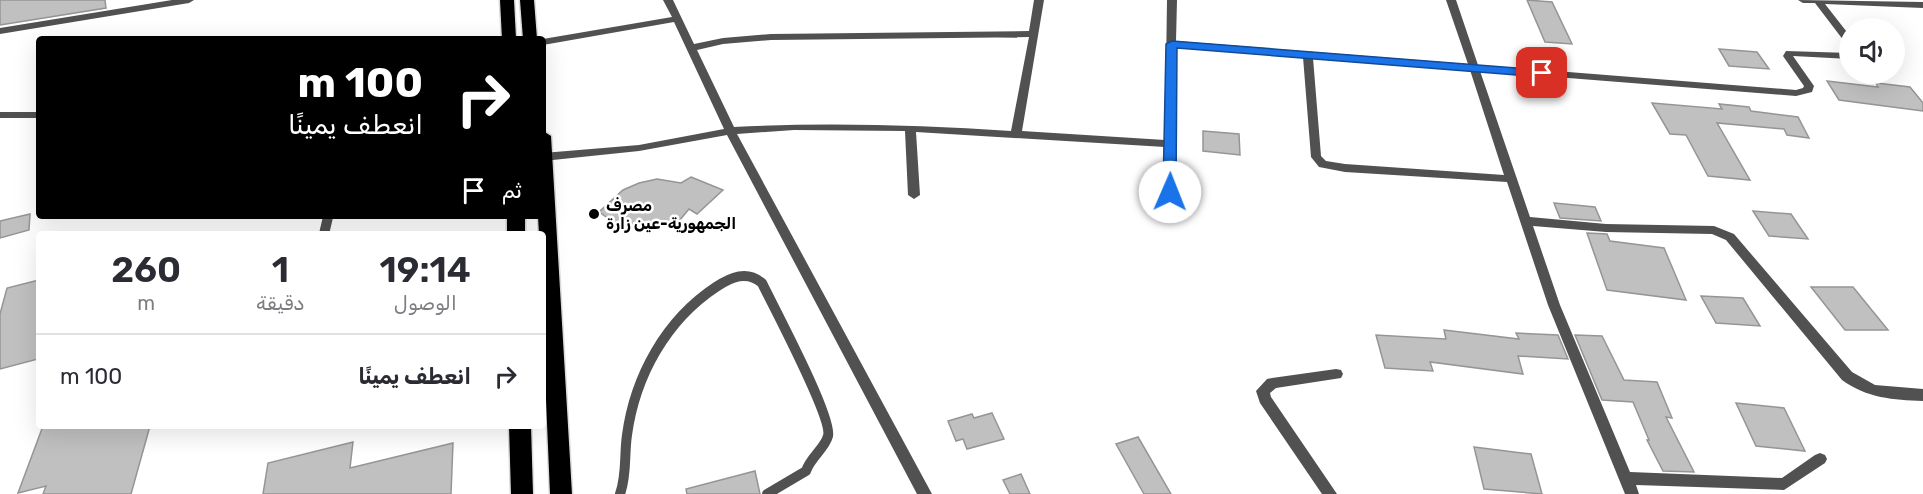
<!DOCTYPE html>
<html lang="ar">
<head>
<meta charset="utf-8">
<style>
  :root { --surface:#fff; --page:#f7f7f7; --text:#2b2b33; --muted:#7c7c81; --line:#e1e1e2 }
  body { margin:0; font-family:Rubik,"Noto Sans Arabic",sans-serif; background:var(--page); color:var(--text); direction:rtl; height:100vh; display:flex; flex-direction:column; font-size:22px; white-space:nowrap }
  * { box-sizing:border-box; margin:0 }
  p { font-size:20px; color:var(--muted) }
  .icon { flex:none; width:33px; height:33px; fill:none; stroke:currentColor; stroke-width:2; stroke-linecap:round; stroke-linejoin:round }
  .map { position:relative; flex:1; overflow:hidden; direction:ltr }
  .side { position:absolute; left:36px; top:231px; width:510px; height:198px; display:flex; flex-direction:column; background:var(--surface); border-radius:6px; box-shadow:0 6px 24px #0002; direction:rtl }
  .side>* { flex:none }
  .guide { position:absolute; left:36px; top:36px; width:510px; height:183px; border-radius:6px; box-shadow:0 6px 24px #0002; direction:rtl; background:#000; color:#fff; overflow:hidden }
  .buttons { position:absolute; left:1839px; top:18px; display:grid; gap:12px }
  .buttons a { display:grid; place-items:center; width:66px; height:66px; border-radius:50%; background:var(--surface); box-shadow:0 6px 24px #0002; font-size:30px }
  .pin { position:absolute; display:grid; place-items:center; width:51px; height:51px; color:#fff; margin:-26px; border-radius:12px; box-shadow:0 3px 9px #0006 }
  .me { position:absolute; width:66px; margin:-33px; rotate:1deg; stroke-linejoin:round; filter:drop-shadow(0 0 4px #0008) }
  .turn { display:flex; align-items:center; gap:21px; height:126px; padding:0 24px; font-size:27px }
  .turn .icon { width:78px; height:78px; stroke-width:2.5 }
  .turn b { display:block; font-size:42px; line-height:51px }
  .then { display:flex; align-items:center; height:57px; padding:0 24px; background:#0003; gap:12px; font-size:22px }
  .eta { display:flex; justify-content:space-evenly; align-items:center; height:102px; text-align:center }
  .eta b { font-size:36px; font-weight:600; line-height:42px }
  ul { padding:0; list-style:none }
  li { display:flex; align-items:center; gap:18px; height:84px; padding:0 24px; border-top:2px solid var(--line) }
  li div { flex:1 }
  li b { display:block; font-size:22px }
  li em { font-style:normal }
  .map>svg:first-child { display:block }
  .building { fill:#c0c0c0; stroke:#959595; stroke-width:1.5 }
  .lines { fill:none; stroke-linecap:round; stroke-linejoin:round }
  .highway-casing { stroke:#dbdbdb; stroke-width:3 }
  .lane { stroke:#515151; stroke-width:10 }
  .street { fill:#515151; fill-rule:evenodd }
  .highway { fill:#000; fill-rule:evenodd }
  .route { fill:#1a73e8; stroke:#114b97; stroke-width:1.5 }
  .poi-dot { fill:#000; stroke:#fff; stroke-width:2 }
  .labels { text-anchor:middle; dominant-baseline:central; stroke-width:5; stroke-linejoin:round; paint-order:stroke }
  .poi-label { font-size:16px; font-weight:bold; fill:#000; stroke:#fff; text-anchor:start }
</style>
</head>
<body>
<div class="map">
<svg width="1923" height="494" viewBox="0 0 1923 494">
  <rect width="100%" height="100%" fill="#fff"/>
  <g class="building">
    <path d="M0,0H105L106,8L0,25Z"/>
    <path d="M1527,0L1552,2L1572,44L1545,42Z"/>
    <path d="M1719,49L1757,52L1769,69L1729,66Z"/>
    <path d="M1827,81L1878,87L1876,83L1910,87L1923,103V111L1839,100Z"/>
    <path d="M1652,103L1722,109L1719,104L1749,107L1751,111L1798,117L1809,138L1787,135L1784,129L1717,123L1750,180L1708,176L1686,135L1670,134Z"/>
    <path d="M1203,131L1239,134L1240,155L1203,151Z"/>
    <path d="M691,177L723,190L697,214L689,209L679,221L658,227L641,228L615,223L599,212L623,190L639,183L657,179L681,183Z"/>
    <path d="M1554,203L1595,207L1601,221L1560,218Z"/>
    <path d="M1753,211L1791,214L1808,239L1769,236Z"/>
    <path d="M30,214L29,230L0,238V221Z"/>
    <path d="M1587,233L1607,234L1610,241L1664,248L1686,300L1607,290Z"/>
    <path d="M39,280L38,359L0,369V314L7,288Z"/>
    <path d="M1811,287H1853L1888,330H1845Z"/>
    <path d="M1701,296L1743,298L1760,326L1716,323Z"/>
    <path d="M1444,330L1519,339L1516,333L1558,335L1568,359L1518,356L1523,374L1430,362L1433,371L1385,368L1376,335L1446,339Z"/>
    <path d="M1575,335L1602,336L1624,380L1657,382L1672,418L1666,417L1694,472L1663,471L1647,440H1649L1633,402L1602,400Z"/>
    <path d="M1736,403L1784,408L1805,451L1756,446Z"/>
    <path d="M992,413L1004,439L967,449L963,439L956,441L948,421L972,414L974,418Z"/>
    <path d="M43,426H150L131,494H43L46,486L18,493Z"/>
    <path d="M1138,437L1171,494H1144L1116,444Z"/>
    <path d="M353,442L350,468L453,443L451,494H263L268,463Z"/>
    <path d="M1474,447L1531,454L1542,494L1484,489Z"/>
    <path d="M755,471L760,494H687L686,489Z"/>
    <path d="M1021,474L1030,494H1010L1003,480Z"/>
  </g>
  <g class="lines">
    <g class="highway-casing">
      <g id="highway">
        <path d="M500,0H514L516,39H502Z"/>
        <path d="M520,0H534L537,39H523Z"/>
        <path d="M543,131L551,136L572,494H550L543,329V234H539L538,216H543Z"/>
        <rect x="507" y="216" width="18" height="18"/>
        <path d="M509,426H531L533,494H511Z"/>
      </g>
    </g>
    <g class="lane">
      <path d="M324,234L328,217"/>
      <path d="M620,494C627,475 624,455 627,435C635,376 666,320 716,287C731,277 747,270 762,283C773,306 833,418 828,436C825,448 810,458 806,471L767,494"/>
    </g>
    <g class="street">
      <path d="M172,0H194L189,3L0,34V28Z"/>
      <path d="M663,0H673L694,44L723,38L771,34L1029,31L1034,0H1044L1022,131L1165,140L1167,0H1177L1176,41L1468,64L1446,0H1456L1478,65L1796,90L1803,88L1804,86L1783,56L1786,51L1850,53V59L1793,56L1814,86L1812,92L1796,96L1480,71L1530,217L1606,224L1714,226L1734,234L1852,372L1875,385L1923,389V401C1893,400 1867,398 1842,380L1726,240L1712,234L1606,232L1533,226L1560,305L1630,472L1782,478L1815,455L1820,453L1825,455L1827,459L1825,463L1784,490L1636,485L1639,494H1625L1548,305L1507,182L1345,172L1319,167L1311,157L1303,57L1176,47V192L1170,196L1164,192L1165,147L916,132L920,195L914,199L908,195L905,131L794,130L737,134L932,494H917L727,135L639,151L543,161V153L639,145L724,129L674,22L543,45V39L672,17ZM1029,37L1011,131C919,125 827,122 734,127L697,50L723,44L771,40ZM1313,58L1470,70L1504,175L1345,164L1326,161L1321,156Z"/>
      <path d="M1798,0L1923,2V8L1825,4L1850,36V46L1847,45L1815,3H1803Z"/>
      <rect x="0" y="112" width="39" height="6"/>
      <path d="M1336,369L1341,370L1343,374L1341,378L1276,388L1270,393L1271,397L1337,494H1322L1260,403L1256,391L1267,379L1272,378Z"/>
    </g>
    <use href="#highway" class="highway"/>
  </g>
  <path class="route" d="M1172,41L1542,70L1548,73L1542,77L1177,48L1176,192L1170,196L1163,192L1166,44Z"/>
  <circle class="poi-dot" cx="594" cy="214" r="6"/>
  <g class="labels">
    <g class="poi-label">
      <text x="606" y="205">مصرف<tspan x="606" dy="18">الجمهورية-عين زارة</tspan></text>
    </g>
  </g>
</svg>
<div class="buttons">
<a><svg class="icon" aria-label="sound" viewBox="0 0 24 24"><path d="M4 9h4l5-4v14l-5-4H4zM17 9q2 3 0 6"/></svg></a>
</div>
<div class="pin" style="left:1542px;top:73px;background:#d93025"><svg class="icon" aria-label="arrive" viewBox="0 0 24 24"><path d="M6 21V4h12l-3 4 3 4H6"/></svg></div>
<svg class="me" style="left:1170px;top:192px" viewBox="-20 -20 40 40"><circle r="19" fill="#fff"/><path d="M0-13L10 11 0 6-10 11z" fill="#1a73e8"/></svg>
<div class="guide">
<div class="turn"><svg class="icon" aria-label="right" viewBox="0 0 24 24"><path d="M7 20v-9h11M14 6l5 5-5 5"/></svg><div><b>100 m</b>انعطف يمينًا</div></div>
<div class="then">ثم<svg class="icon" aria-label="arrive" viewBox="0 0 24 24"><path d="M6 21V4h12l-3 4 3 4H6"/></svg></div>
</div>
<section class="side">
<div class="eta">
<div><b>19:14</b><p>الوصول</p></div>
<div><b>1</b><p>دقيقة</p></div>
<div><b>260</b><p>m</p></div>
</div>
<ul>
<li><svg class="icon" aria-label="right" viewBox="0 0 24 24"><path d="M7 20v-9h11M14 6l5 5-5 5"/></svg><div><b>انعطف يمينًا</b></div><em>100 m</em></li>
</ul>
</section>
</div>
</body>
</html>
